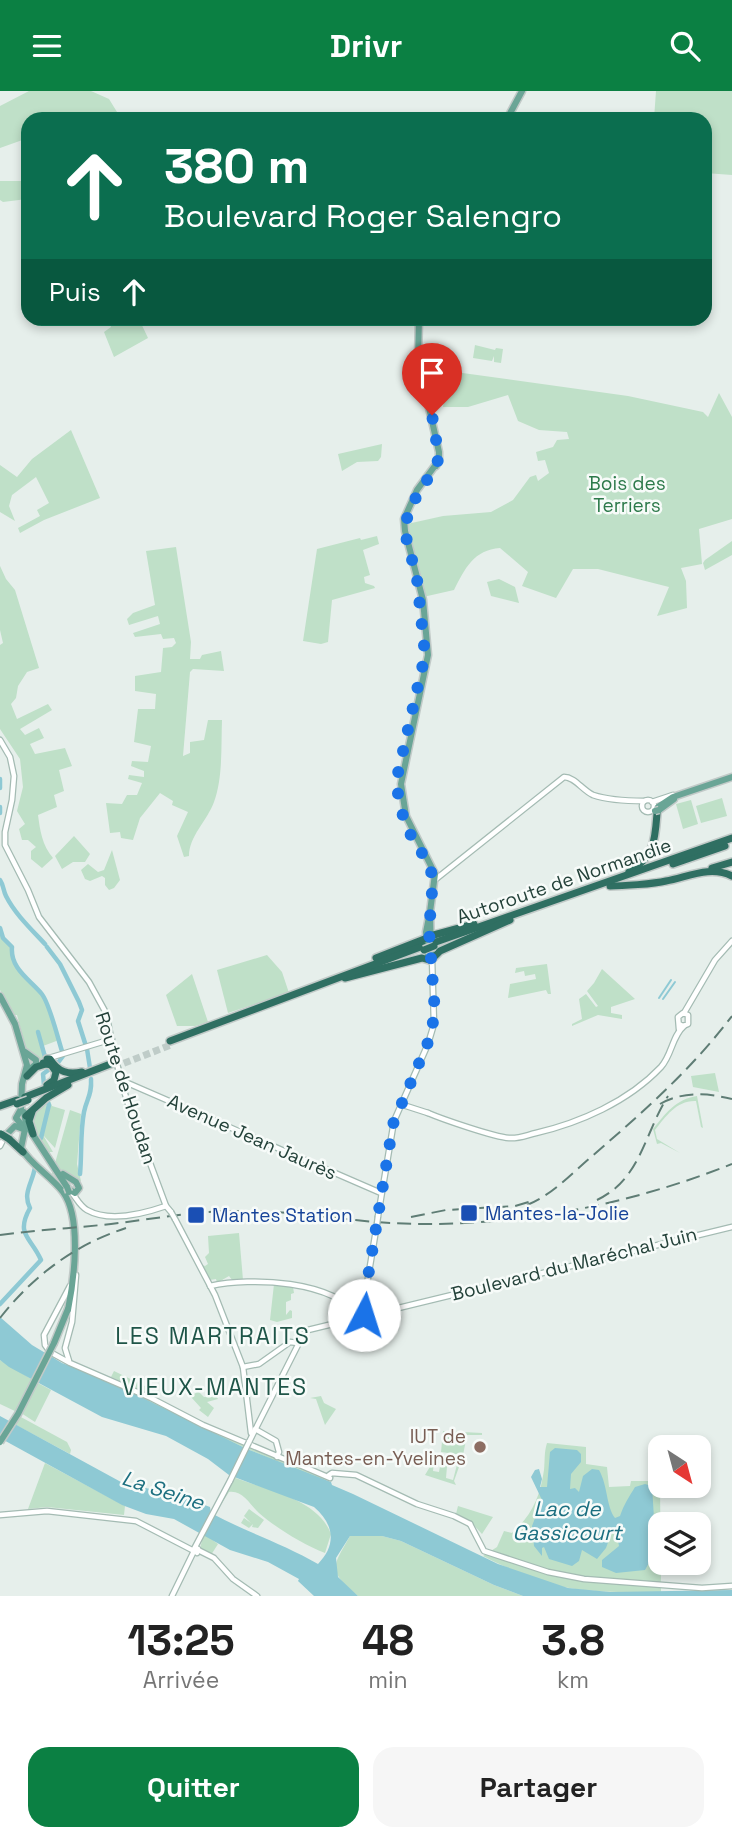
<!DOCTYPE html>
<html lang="fr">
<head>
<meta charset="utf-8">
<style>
  :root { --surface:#fff; --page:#f6f6f6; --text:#222; --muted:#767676; --accent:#0b8043 }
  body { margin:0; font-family:"Space Grotesk",sans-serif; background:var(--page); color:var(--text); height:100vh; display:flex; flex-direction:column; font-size:26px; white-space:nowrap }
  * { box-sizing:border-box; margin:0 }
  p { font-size:23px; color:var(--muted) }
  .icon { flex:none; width:38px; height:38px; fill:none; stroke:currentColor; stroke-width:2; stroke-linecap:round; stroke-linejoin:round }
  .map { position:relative; height:1505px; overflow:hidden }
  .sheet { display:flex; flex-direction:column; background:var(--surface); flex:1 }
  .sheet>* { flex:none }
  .top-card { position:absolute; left:21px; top:21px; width:691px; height:214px; border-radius:21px; box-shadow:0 4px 10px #0003; background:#0b6e4f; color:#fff; overflow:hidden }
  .needle { width:46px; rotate:144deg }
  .buttons { position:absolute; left:648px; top:1344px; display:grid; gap:14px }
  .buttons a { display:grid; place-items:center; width:63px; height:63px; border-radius:14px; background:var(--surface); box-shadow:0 4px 10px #0003; font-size:35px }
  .pin { position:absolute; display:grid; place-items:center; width:60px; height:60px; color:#fff; margin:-72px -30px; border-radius:50% 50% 50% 0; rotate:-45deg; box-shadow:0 0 7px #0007 }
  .pin .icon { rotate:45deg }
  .me { position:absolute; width:77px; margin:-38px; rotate:5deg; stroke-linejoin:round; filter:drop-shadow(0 0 5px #0008) }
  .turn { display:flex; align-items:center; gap:24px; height:147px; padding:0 28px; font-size:32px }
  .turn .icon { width:91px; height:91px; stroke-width:2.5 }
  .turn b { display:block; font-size:49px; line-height:60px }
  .then { display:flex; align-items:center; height:66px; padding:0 28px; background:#0003; gap:14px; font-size:26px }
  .eta { display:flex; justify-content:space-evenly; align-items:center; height:119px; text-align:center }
  .eta b { font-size:42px; font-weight:600; line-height:49px }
  .primary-button { display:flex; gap:14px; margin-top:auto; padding:14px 28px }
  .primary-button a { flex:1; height:80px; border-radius:21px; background:var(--accent); color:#fff; font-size:28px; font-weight:600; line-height:80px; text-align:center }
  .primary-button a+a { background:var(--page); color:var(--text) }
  header { display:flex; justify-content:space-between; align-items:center; height:91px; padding:0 28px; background:var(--accent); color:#fff; font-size:32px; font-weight:600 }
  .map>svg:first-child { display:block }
  .green { fill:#bfe0c8 }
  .water { fill:#8ec9d4 }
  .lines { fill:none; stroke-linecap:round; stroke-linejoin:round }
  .stream { stroke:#8ec9d4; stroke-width:2 }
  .river { stroke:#8ec9d4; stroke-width:4.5 }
  .highway-tunnel { stroke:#bfccc8; stroke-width:7; stroke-dasharray:7 3.5; stroke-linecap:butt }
  .secondary-casing { stroke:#a4bbb3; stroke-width:7 }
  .primary-casing { stroke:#c2cac8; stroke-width:9 }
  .highway-casing { stroke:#c2cac8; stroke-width:10 }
  .secondary { stroke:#fff; stroke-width:4.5 }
  .primary { stroke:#6aa596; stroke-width:6 }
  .highway { stroke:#2f6f62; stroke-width:7 }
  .rail { stroke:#5f7d75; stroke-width:2; stroke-dasharray:14 7; stroke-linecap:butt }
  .secondary-bridge-casing { stroke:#a4bbb3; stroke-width:7; stroke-linecap:butt }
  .primary-bridge-casing { stroke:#c2cac8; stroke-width:9; stroke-linecap:butt }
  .highway-bridge-casing { stroke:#c2cac8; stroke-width:10; stroke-linecap:butt }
  .secondary-bridge { stroke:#fff; stroke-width:4.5 }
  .primary-bridge { stroke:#6aa596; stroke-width:6 }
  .highway-bridge { stroke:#2f6f62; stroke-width:7 }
  .route { stroke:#1a73e8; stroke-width:12; stroke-dasharray:0 21.6 }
  .transit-dot { fill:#1a4fb4; stroke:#f7fbf9; stroke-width:2.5 }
  .education-dot { fill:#8d6e63; stroke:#f7fbf9; stroke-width:2.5 }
  .labels { text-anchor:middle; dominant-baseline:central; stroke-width:5; stroke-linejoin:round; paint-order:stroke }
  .park-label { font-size:19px; fill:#2d7a4b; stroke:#f7fbf9 }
  .street-label { font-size:19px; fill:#24423a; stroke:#f7fbf9 }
  .transit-label { font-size:19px; fill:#164399; stroke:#f7fbf9; text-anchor:start }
  .education-label { font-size:19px; fill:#785e54; stroke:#f7fbf9; text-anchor:end }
  .water-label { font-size:21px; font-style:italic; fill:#1c6f80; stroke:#f7fbf9 }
  .quarter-label { font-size:23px; letter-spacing:2px; fill:#1f5548; stroke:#f7fbf9 }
</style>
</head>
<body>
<header><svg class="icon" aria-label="menu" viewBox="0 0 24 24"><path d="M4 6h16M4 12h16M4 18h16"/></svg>Drivr<svg class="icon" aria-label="search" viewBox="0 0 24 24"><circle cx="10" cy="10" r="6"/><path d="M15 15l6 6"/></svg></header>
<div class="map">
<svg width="732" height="1505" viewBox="0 0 732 1505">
  <rect width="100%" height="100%" fill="#e6efeb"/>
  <g class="green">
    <path d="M29,0H91L109,8L117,21L94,28H28V47L0,57V15Z"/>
    <path d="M656,0H732V84L705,82V28H654Z"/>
    <path d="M0,90H26L27,108L3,111L0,109Z"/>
    <path d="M116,228H139L148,247L114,266L104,241L111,236L109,230Z"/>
    <path d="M475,254L495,259L496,257L503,258L501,272L494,271V265L492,270L473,267Z"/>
    <path d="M448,280L628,305L703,321L708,326L719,302L732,326V428L699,438L702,473L681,477L686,490L687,517L657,525L669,496L598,478H573L556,507L522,495L528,481L500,457C474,459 465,477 454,499L423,506L406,444L407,433L443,425L491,421L513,409L530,386L536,384L538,390L549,382L545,369L538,370L536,361L553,356L557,349L569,348L567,341L539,339L518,330L508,304L468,316H443Z"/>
    <path d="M71,339L100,407L44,429L20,442L18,437L40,425L37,419L49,412L36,386L12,404L9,415L15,430L0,421V374L17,386L32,368Z"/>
    <path d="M382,353L381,366L378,370L357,371L342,380L338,363Z"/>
    <path d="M377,445L379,453L363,459L370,484L364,486L365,492L374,495L375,497L332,509L328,551L321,553L303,550L317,458L360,447L361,449Z"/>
    <path d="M732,450V464L705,479L703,472L705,469Z"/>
    <path d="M176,456L191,551L190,568H200L202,564L221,560L224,580L193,578L190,581L183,665L190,662V651L204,649L208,629H222C221,655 223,687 214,711C207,730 189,745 189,765L184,766L177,745L188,721L172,714L173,710L160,702L140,727L133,749L121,747L120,741L110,742L106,712L122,713L127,704H137L142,692L128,688L129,684L144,686V680L131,675L132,670L148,671L151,655L134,651L138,618H155L156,603L135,600V585L161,581L163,557L172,556L176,552L174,547L163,548L161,543L135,546L133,542L160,533L158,525L129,534L127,528L133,522L155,514L146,460Z"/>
    <path d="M0,475L6,488L15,499L39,577L27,581L18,595L16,607L11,613L17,628L48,613L52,619L20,638L25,644L39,637L44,647L30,653L35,663L65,657L72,675L59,679L64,700L54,704L57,716L38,724C40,739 42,754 53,767L42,777L31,768V760L36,756L28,749H22L19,738L25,733L17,720L23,696L20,668L0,638V554L3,552L0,539Z"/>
    <path d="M499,488L515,496L519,512L491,505L487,491Z"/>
    <path d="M722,707L727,725L701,732L696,715Z"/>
    <path d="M691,709L698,733L683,738L676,713Z"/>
    <path d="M74,745L90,763L85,771H73L62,778L55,765Z"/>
    <path d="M112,759L120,789L114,797L109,799L105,794V787L102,785L90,790L85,788L81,779L88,773L98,781L104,779Z"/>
    <path d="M0,839L4,849L11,857C10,880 35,889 45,906C52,918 55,935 59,949L43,955L48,966L39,968L26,958L17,924H15L0,899Z"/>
    <path d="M267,864L282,881L289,902L228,922L217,879Z"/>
    <path d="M547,873L551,903H548L546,899L508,907L510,893L536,888L535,883L525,885L524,880L515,882L516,877Z"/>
    <path d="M602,878L635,908L611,916V922L622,924V928L598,924L572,935V933L582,928L579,908L586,903L596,916L598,915L587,900L594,892Z"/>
    <path d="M192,883L208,931L195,935H177L166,904Z"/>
    <path d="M715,982L719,1001L693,996L691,985Z"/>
    <path d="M67,998L50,1010L52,1015L65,1019L55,1057L43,1044L53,1061H49C23,1024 31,1020 67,998Z"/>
    <path d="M697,1005L703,1037L701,1036L696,1010C677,1009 666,1025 655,1039L657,1048L680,1062L661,1052L657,1053L653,1038C665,1023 676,1008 697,1005Z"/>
    <path d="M70,1019L81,1023L77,1073L81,1090L52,1083Z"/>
    <path d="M239,1142L243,1189L233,1190L229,1185L217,1192L216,1188L210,1189L202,1174L205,1175L208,1173L205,1166L209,1162L208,1145Z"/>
    <path d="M274,1193L293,1196L294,1202L291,1203V1209L286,1211V1224L290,1219L292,1220V1227L277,1231L270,1229Z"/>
    <path d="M52,1263L258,1360L325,1387L324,1390C231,1353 141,1310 51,1265Z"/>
    <path d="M0,1269L33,1289L17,1321L0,1313Z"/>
    <path d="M114,1280L147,1296L144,1301L111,1286Z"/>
    <path d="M36,1291L51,1299L35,1331L21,1322Z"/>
    <path d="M198,1300L204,1306L216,1305L218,1308L207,1311L214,1317L208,1326L199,1319L201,1317L191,1306Z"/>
    <path d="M321,1305L324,1312L336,1318L325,1334L316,1308L310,1307Z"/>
    <path d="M19,1325L67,1351L71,1359L70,1363L14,1333Z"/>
    <path d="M443,1340L482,1342V1344H467L463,1364L441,1361Z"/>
    <path d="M547,1352L586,1356V1373L607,1376L609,1396L630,1395L631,1390H660L661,1501C631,1501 599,1502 569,1497C545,1493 505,1477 483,1465L497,1456L504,1440L512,1442C532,1424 540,1406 544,1379C545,1370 544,1361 547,1352Z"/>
    <path d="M431,1363H435L433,1380L439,1381L442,1364H448L446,1387L453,1389L459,1366L460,1373L454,1390L456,1394L425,1384L431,1374Z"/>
    <path d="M45,1372L125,1415L124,1424L47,1416L28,1418Z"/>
    <path d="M233,1386C266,1399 318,1408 331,1443L325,1462C304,1454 276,1437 259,1422C250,1414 243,1399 229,1401L220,1415Z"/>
    <path d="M458,1415L493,1426L482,1443L471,1431L456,1423Z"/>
    <path d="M249,1418L264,1429L258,1437L252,1436L253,1433L249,1437L241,1432L244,1427L251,1432L244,1425Z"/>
    <path d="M204,1443L218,1453L211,1464L200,1457Z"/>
    <path d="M350,1445H382L401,1450L494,1494L523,1505H358C327,1479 332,1477 350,1445Z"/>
  </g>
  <g class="water">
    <path d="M0,1226L32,1254L62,1272L102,1287L247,1358L331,1391L332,1394L353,1403L498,1473L568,1497L610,1501L732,1499V1505H523L494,1494L401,1450L382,1445H350L336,1467L338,1486L358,1505H314L298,1490L299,1488L268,1471L230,1459L174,1428L146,1423L122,1414L0,1347V1325L121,1391L183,1406L210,1416L211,1422C246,1441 284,1453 318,1473C337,1454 334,1433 314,1416L229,1384L208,1368L166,1345L102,1326L9,1276L0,1269Z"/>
    <path d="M555,1357L577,1359L581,1363V1371L571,1383L570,1398L575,1397L579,1401L583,1385L592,1378L599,1379C608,1395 606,1415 615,1427L620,1425C624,1413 629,1406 635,1396L645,1393L652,1395L656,1459L645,1479L616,1482L602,1476V1469L619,1455L616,1439L611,1443L606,1457L597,1468L582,1459L579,1470L572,1475L549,1468L544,1456L542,1457V1465L534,1455L532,1435L542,1409L531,1386L535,1379L539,1378L542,1388L540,1396H547L550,1361Z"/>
  </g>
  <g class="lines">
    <g class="stream">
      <path d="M659,907L671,889"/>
      <path d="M663,908L675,891"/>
    </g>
    <g class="river">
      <path d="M0,688V697"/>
      <path d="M0,716V722"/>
      <path d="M0,789C4,795 3,799 6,805C15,823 31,838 45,853"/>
      <path d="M0,837L3,847L12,856C10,877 29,888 41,902C49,910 58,948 62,960"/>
      <path d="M47,856L60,873L79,911L82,919L78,930L85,952"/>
      <path d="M38,941L45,966"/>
      <path d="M87,958L90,977"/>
      <path d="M57,973L63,965"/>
      <path d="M44,994L43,983L51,977"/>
      <path d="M41,1047L49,1014L47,1009"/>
      <path d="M80,1083C82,1062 80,1042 84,1021C87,1007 92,1004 91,988"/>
      <path d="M0,1213L41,1169C31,1146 15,1144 30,1117C22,1102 33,1091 35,1076"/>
    </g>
    <path class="highway-tunnel" d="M114,976L171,954"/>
    <g class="secondary-casing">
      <g id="secondary">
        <path d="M0,649L10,666L14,685L12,709L5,741V754L28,799L39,826L89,891L106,922L115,966L127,1010L166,1115L171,1121"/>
        <circle cx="648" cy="715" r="6"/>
        <path d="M652,711L673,704"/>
        <path d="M436,788L564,686C575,686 582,699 593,704C608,709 628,710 644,710"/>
        <path d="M432,868L434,933"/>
        <path d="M684,922L715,869L732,850"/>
        <path d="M679,933L683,935L688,933V924L683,922L678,926L679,938"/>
        <path d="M49,967L112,948"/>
        <path d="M123,990L381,1102"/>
        <path d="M400,1013L428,1022"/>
        <path d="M428,1022C442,1028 494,1046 509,1047C518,1048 527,1044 536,1042C579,1032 628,1011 661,976C672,964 672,945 684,935"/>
        <path d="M0,1055L6,1043"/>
        <path d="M72,1102C77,1108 80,1115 87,1119C110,1132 143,1123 166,1115"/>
        <path d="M378,1125L394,1030L428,953L434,933"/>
        <path d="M175,1128L215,1204L243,1276L251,1342"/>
        <path d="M70,1195L44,1244L45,1254L50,1261L70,1272L151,1307L203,1334L296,1373"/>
        <path d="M210,1195C252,1186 332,1189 360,1226"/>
        <path d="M364,1226L362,1223L377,1133"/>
        <path d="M69,1270L65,1257L72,1231L76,1184"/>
        <path d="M243,1276L259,1273L290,1251L298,1252"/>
        <path d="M255,1338L276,1350L279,1361L277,1366"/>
        <path d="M249,1351L303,1244L308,1239L732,1136"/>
        <path d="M295,1372L330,1387"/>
        <path d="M329,1384L332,1382L356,1384L417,1413L454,1425L470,1433"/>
        <path d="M0,1424L47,1420L136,1430L194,1460"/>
        <path d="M470,1433L484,1460L548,1481L584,1488L702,1497L732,1495"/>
        <path d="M195,1457L198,1458L197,1462L194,1458L230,1390"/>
        <path d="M198,1459L214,1467L233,1488L257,1505"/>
        <path d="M172,1505L194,1460"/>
      </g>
    </g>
    <g class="primary-casing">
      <g id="primary">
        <path d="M507,28L522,0"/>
        <circle cx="422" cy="271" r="6"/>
        <path d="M418,268L419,228"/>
        <path d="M420,277L439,361V368L436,375"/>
        <path d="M658,716L673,706L732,686"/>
        <path d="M659,719L674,708"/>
        <path d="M430,821L426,841L428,865L431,864L430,821L435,783L406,725L401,693L428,564L423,509L405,440L404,428L417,399L437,372"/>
        <path d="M0,905L15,933L27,974L22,993L21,1018L16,1027L25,1038L21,1057C31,1074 51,1085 63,1101C82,1127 74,1189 68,1219"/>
        <path d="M25,961L36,969V973L31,977"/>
        <path d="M24,1021L26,1033L67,1096"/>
        <path d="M6,1044L15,1035L23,1038"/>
        <path d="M63,1083L76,1091L79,1097L75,1102L67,1097"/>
        <path d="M54,1252L68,1218"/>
      </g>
    </g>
    <g class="highway-casing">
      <g id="highway">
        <path d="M673,773L725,755"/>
        <path d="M712,777L732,771"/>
        <path d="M629,781C655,765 655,749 657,722"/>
        <path d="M610,795C621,795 654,793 666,790C688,786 710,774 732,785"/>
        <path d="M430,845L474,833"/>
        <path d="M433,852L732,747"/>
        <path d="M376,867L427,847"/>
        <path d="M432,868L440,860L510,829"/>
        <path d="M345,887L422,867L429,869"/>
        <path d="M170,950L423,855"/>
        <path d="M47,968H50C58,981 68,984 82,981"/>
        <path d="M43,972L51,974L56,981L54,989L47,994"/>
        <path d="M27,985L36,976L46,973"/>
        <path d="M25,1006L113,972"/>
        <path d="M0,1015L17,1009"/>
        <path d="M32,1021L29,1030L33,1043"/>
        <path d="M26,1025L46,1007L68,994"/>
        <path d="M9,1048L23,1061"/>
      </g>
    </g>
    <use href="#secondary" class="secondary"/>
    <use href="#primary" class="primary"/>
    <use href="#highway" class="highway"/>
    <g class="rail">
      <path d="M660,1013C683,1000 707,1002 732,1008"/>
      <path d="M597,1109C641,1088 644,1043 668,1005"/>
      <path d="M527,1114C552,1104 571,1083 591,1066C642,1022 691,979 732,925"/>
      <path d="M411,1126L446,1119L515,1115L535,1109"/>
      <path d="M0,1144C37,1139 74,1137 111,1133C153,1128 194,1120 237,1120C288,1119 339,1129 390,1132C506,1138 624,1116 732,1073"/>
      <path d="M0,1227C33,1185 74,1154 126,1137"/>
    </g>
    <g class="secondary-bridge-casing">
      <g id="secondary-bridge">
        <path d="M171,1121L175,1128"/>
        <path d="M377,1133L378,1125"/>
        <path d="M230,1390L249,1351"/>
      </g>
    </g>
    <g class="primary-bridge-casing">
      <g id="primary-bridge">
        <path d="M655,720L659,719"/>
        <path d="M67,1096L69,1101"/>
        <path d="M0,1351L18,1323L54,1252"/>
      </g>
    </g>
    <g class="highway-bridge-casing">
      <g id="highway-bridge">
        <path d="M424,859L434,855"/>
        <path d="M17,1013L28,1009"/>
        <path d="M1,1043L9,1048"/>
      </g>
    </g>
    <use href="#secondary-bridge" class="secondary-bridge"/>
    <use href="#primary-bridge" class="primary-bridge"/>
    <use href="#highway-bridge" class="highway-bridge"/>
  </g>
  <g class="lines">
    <path class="route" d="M364,1224L368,1186L393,1033L429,949L435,922L429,840L433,788L429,773L412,747L403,725L398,704V682L425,564L417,488L405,442C406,410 428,394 439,367L432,324"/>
  </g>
  <g class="transit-dot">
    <rect x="460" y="1113" width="18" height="18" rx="3.5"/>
    <rect x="187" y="1115" width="18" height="18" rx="3.5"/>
  </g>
  <circle class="education-dot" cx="480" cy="1356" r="7"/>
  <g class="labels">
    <g class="park-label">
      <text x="627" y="392">Bois des<tspan x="627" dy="22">Terriers</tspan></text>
    </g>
    <g class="street-label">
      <text transform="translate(564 790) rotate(-19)">Autoroute de Normandie</text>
      <text transform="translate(126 997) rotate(72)">Route de Houdan</text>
      <text transform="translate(252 1046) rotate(24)">Avenue Jean Jaurès</text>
      <text transform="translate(574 1173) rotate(-14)">Boulevard du Maréchal Juin</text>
    </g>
    <g class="transit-label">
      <text x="485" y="1122">Mantes-la-Jolie</text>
      <text x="212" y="1124">Mantes Station</text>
    </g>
    <g class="education-label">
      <text x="466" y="1345">IUT de<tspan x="466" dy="22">Mantes-en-Yvelines</tspan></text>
    </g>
    <g class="water-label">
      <text transform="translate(163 1399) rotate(18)">La Seine</text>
      <text x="567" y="1417">Lac de<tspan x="567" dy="24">Gassicourt</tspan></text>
    </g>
    <g class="quarter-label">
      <text x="213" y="1245">LES MARTRAITS</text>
      <text x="215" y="1296">VIEUX-MANTES</text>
    </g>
  </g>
</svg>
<div class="buttons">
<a><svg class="needle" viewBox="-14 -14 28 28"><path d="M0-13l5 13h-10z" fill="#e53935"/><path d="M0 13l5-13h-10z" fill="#767676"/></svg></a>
<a><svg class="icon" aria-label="layers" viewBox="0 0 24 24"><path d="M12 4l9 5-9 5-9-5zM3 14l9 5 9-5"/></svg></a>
</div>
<div class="pin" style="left:432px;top:324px;background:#d93025"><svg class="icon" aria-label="arrive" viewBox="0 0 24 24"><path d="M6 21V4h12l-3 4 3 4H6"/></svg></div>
<svg class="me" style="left:364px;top:1224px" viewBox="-20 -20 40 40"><circle r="19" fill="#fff"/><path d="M0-13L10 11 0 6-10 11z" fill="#1a73e8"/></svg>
<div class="top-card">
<div class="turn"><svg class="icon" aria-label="ahead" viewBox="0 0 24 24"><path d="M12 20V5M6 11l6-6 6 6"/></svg><div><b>380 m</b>Boulevard Roger Salengro</div></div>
<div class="then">Puis<svg class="icon" aria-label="ahead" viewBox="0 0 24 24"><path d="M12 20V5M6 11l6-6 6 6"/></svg></div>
</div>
</div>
<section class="sheet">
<div class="eta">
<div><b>13:25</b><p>Arrivée</p></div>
<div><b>48</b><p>min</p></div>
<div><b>3.8</b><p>km</p></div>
</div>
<div class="primary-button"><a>Quitter</a><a>Partager</a></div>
</section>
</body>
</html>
